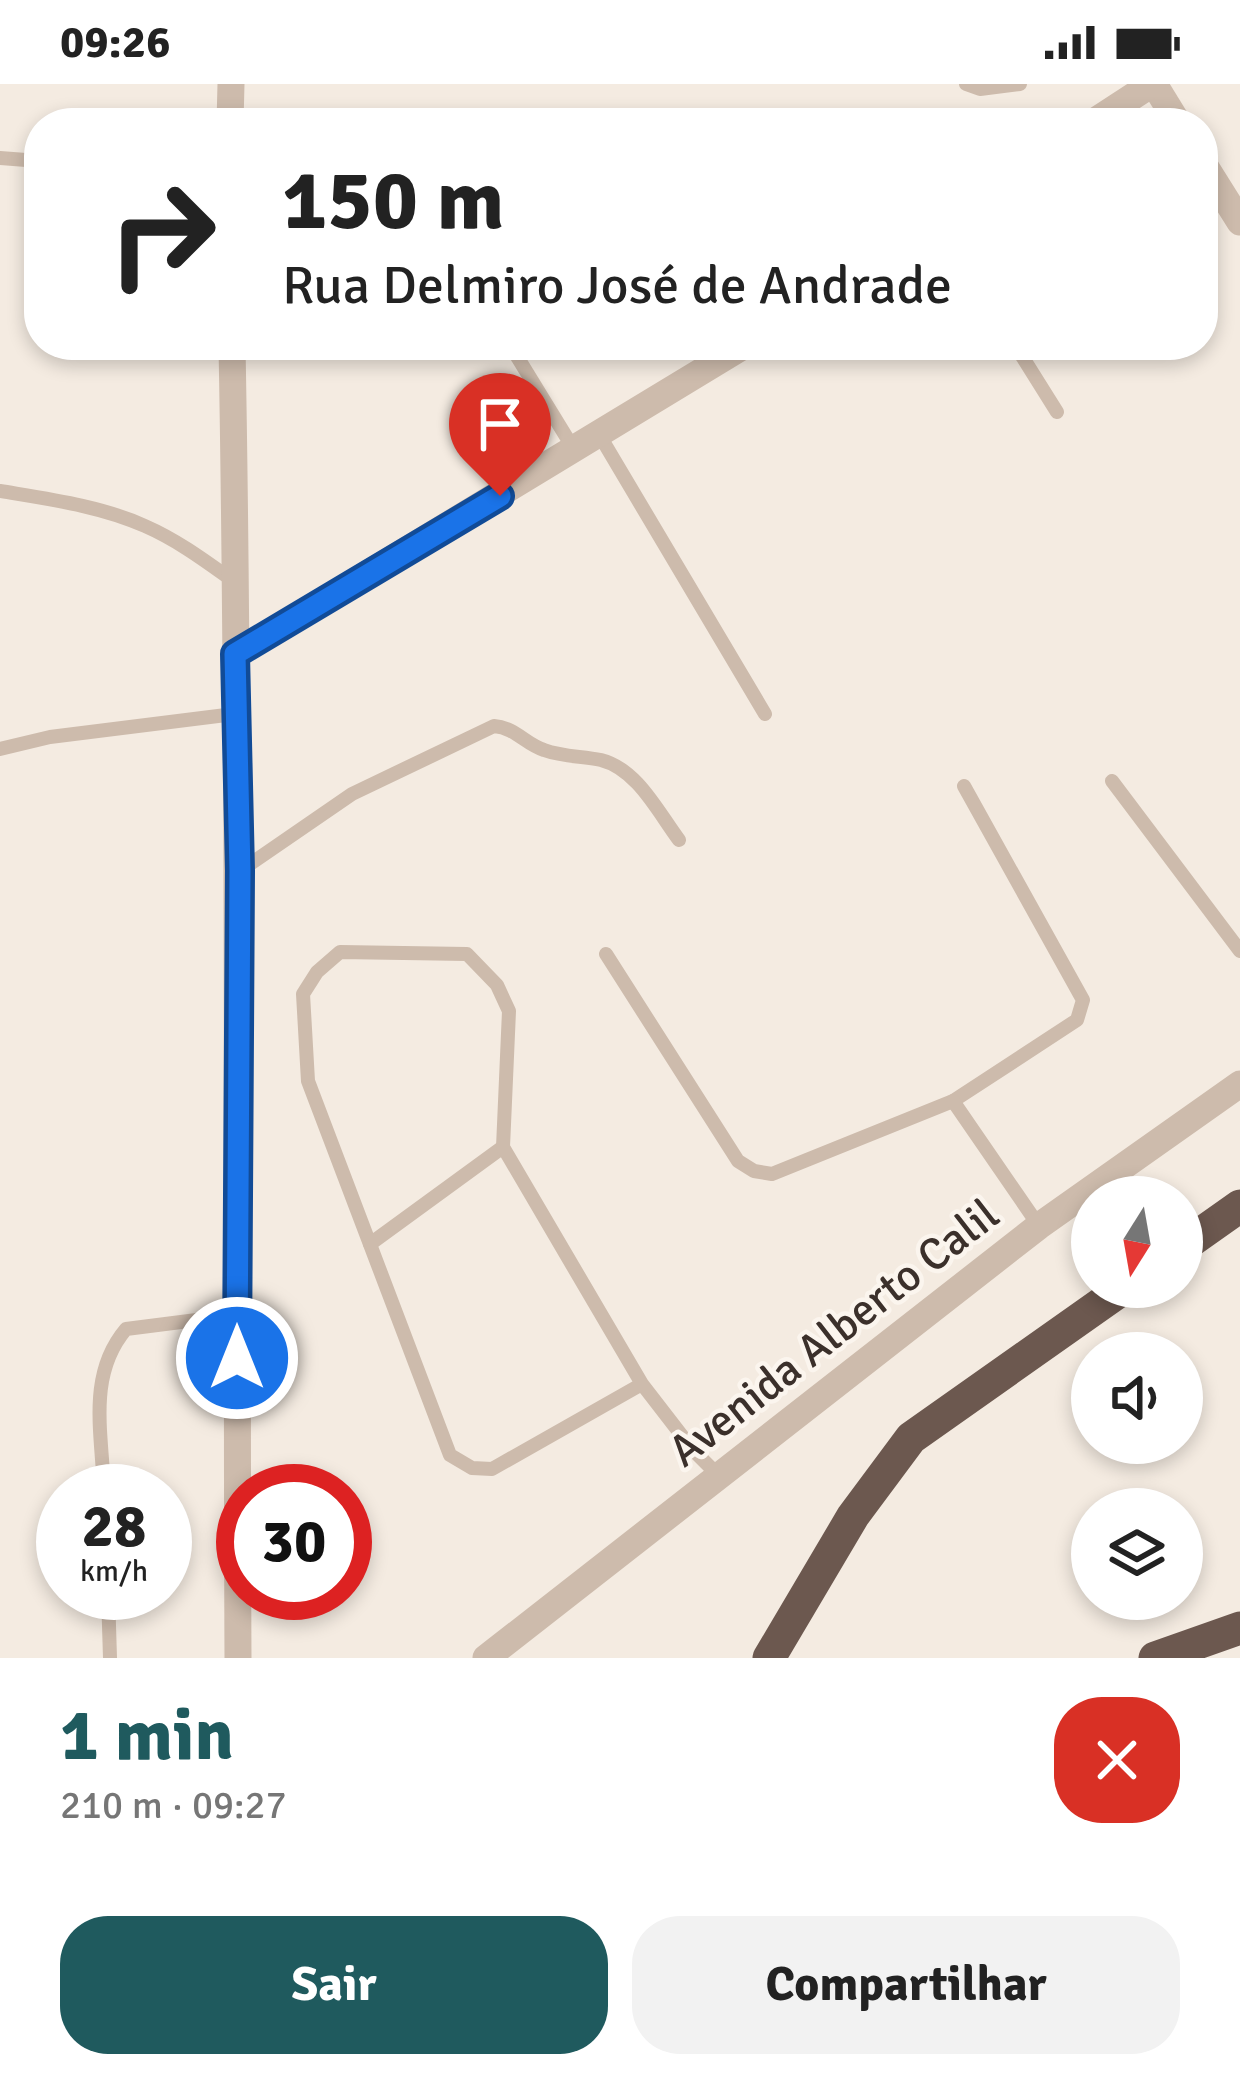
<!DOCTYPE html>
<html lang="pt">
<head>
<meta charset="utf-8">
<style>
  :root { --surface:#fff; --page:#f2f2f2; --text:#222; --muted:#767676; --accent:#1f5a5e }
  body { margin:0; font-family:Signika,sans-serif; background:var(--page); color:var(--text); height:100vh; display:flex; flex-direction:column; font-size:45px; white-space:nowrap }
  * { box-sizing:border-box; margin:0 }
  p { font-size:39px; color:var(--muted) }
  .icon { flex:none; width:66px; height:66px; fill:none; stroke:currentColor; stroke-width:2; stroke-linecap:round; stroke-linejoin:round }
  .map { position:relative; height:1574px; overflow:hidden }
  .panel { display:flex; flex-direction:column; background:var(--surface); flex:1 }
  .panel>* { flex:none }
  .hud { position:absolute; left:24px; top:24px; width:1194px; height:252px; border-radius:48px; box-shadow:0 6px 18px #0003; background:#fff; color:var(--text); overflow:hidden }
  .needle { width:78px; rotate:191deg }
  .buttons { position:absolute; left:1071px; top:1092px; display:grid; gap:24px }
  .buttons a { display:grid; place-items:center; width:132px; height:132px; border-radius:50%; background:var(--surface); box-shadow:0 6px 18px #0003; font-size:60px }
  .speed { position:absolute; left:36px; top:1380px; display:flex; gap:24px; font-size:60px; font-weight:700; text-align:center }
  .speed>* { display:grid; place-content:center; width:156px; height:156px; border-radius:50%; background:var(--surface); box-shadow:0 6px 18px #0003; line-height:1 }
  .speed small { font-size:30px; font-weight:400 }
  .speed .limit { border:18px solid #d22; background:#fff; color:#111 }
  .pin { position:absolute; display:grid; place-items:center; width:102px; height:102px; color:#fff; margin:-123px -51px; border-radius:50% 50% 50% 0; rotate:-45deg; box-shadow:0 0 12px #0007 }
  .pin .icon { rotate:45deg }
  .me { position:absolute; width:132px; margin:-66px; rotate:0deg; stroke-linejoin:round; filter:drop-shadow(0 0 9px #0008) }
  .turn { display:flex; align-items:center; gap:42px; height:252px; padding:0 60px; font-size:54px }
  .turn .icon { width:156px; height:156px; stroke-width:2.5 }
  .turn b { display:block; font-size:84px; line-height:102px }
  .round { display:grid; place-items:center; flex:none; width:126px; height:126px; border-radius:48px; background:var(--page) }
  .headline { display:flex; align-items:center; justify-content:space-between; height:204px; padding:0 60px }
  h1 { font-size:72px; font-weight:700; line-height:90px; color:var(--accent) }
  .button { display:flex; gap:24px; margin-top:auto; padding:24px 60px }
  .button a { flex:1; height:138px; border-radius:48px; background:var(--accent); color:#fff; font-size:48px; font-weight:700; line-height:138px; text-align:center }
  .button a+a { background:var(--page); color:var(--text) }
  .status { display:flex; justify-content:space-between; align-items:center; height:84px; padding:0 60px; background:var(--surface); direction:ltr }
  .status svg { height:33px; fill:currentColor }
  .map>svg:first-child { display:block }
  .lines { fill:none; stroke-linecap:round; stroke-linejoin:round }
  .service { stroke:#cdbbac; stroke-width:14 }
  .minor { stroke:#cdbbac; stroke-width:27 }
  .trunk { stroke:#6c584f; stroke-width:33 }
  .route-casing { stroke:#114b97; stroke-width:30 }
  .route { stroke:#1a73e8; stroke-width:21 }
  .labels { text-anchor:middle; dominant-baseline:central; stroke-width:9; stroke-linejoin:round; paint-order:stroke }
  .street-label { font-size:45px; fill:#3b302b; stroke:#fbf5ee }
</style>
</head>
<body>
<div class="status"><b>09:26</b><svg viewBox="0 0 49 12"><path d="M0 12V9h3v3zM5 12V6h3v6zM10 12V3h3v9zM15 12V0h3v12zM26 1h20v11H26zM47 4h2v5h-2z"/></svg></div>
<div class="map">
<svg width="1240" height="1574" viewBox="0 0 1240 1574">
  <rect width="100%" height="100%" fill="#f4ebe1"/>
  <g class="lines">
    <g class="service">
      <path d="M966,0L980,5L1020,0"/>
      <path d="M0,74L39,77"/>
      <path d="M510,261L575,367"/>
      <path d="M1015,261L1057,328"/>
      <path d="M600,352L765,630"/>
      <path d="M0,407C48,415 101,422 145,442C177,456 204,476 232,496"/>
      <path d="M0,665L50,653L234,630"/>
      <path d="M1112,697L1240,867"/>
      <path d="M240,787L352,710L494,642C516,644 525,660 544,666C563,673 582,672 601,676C637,685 658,728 679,756"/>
      <path d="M606,870L738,1077L754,1087L772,1090L953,1017L1077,936L1083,916L964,702"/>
      <path d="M953,1017L1039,1142"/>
      <path d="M370,1160L503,1063"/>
      <path d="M642,1300L492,1385L472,1384L450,1371L308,997L303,910L317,888L340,868L467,870L497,901L509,927L503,1063L642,1300L693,1366L720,1393"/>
      <path d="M104,1407C102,1349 87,1291 126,1245L236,1231"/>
      <path d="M108,1509L110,1574"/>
    </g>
    <g class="minor">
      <path d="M1154,0L1178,39"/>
      <path d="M230,39L231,0"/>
      <path d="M1092,39L1152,0"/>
      <path d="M1203,79L1240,138"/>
      <path d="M232,261C240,699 236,1136 238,1574"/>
      <path d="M235,570L745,261"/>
      <path d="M486,1574L1039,1142L1240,1000"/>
    </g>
    <g class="trunk">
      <path d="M1182,1163L1240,1122"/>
      <path d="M769,1574L853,1432L911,1354L1125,1203"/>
      <path d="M1155,1574L1240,1544"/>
    </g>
  </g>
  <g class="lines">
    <g class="route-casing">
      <path id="route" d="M237,1274L240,787L235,570L500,412"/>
    </g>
    <use href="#route" class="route"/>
  </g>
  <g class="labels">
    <g class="street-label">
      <text transform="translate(834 1249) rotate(-38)">Avenida Alberto Calil</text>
    </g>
  </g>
</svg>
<div class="buttons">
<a><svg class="needle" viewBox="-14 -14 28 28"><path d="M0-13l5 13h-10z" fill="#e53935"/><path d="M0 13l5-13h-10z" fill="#767676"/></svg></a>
<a><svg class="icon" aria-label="sound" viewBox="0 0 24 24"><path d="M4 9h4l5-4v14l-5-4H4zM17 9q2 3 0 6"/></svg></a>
<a><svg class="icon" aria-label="layers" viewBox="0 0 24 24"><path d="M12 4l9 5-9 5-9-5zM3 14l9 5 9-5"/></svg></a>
</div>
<div class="speed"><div>28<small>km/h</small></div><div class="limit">30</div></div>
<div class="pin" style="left:500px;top:412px;background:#d93025"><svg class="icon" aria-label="arrive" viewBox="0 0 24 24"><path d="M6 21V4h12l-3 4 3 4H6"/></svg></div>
<svg class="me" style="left:237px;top:1274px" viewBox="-20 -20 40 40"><circle r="17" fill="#1a73e8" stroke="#fff" stroke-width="3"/><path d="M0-11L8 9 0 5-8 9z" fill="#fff"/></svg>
<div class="hud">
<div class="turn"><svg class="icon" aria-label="right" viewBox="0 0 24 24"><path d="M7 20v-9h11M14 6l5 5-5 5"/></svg><div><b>150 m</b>Rua Delmiro José de Andrade</div></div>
</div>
</div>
<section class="panel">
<div class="headline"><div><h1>1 min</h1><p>210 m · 09:27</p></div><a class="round" style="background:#d93025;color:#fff"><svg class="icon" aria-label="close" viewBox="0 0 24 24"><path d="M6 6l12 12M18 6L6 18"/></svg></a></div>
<div class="button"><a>Sair</a><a>Compartilhar</a></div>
</section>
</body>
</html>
